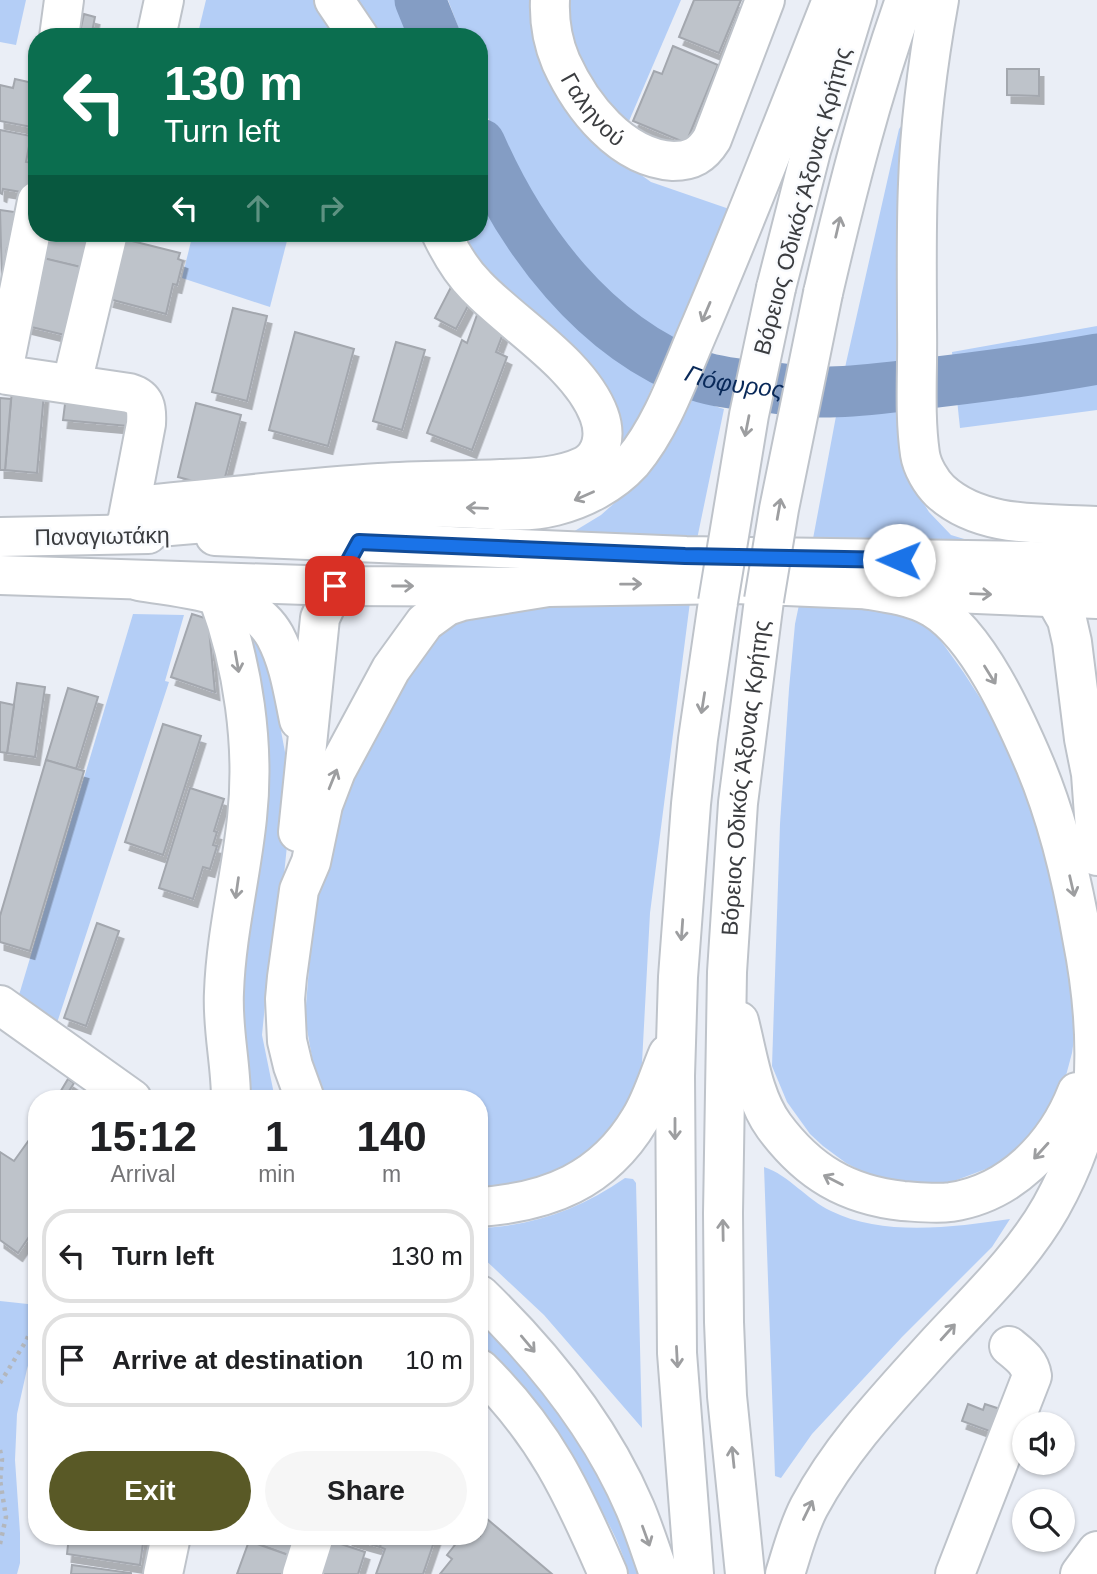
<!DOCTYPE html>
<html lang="en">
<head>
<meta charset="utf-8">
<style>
  :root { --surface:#fff; --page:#f6f6f6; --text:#202124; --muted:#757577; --line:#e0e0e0; --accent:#595926 }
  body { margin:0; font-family:Arial,sans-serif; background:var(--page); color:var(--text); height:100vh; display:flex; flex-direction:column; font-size:26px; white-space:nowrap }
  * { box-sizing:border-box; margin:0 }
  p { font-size:23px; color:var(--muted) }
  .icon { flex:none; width:38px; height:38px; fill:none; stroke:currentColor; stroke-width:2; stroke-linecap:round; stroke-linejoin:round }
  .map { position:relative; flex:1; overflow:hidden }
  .sheet { position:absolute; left:28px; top:1090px; width:460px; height:455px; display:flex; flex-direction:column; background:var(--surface); border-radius:28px; box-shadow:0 2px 5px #0004 }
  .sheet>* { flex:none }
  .hud { position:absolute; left:28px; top:28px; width:460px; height:214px; border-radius:28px; box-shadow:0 2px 5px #0004; background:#0b6e4f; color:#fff; overflow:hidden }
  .buttons { position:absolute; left:1012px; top:1412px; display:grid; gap:14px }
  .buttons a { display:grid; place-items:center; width:63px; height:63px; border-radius:50%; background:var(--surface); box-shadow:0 2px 5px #0004; font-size:35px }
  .pin { position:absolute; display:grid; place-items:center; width:60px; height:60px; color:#fff; margin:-30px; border-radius:14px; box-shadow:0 4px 10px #0006 }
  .me { position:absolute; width:77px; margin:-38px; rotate:271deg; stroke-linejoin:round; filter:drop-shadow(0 0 5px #0008) }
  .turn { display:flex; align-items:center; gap:24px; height:147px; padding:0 21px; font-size:32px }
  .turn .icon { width:91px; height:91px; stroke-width:2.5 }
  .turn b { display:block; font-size:49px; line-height:60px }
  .lanes { display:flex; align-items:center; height:66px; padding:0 21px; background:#0003; justify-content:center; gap:35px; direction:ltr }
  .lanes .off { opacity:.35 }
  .eta { display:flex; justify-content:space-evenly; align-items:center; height:119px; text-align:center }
  .eta b { font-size:42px; font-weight:800; line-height:49px }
  .primary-button { display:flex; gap:14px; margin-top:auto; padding:14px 21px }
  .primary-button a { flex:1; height:80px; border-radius:42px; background:var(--accent); color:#fff; font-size:28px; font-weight:800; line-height:80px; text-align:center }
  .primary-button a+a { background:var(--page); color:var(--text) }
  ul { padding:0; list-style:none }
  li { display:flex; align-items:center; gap:21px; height:94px; margin:0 14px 10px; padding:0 7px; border:4px solid var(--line); border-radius:28px }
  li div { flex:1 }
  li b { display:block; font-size:26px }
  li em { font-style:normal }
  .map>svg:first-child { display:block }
  .green { fill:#b4cef6 }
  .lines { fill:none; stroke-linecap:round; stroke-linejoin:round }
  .river { stroke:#849dc4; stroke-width:51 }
  .building { fill:#bec3ca; stroke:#a3a7ae; stroke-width:2; filter:url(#shadow) }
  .minor-casing { stroke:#bec3ca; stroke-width:42 }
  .major-casing { stroke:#bec3ca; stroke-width:42 }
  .highway-casing { stroke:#bec3ca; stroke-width:42 }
  .path { stroke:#b3b7bd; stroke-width:4.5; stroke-dasharray:3.5 5; stroke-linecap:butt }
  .minor { stroke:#fff; stroke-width:38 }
  .major { stroke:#fff; stroke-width:38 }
  .highway { stroke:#fff; stroke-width:38 }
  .highway-bridge-casing { stroke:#bec3ca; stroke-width:42; stroke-linecap:butt }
  .highway-bridge { stroke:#fff; stroke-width:38 }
  .oneway { stroke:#9d9ea0 }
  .route-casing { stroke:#114b97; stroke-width:18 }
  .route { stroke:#1a73e8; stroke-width:12 }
  .labels { text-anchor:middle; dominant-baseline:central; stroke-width:5; stroke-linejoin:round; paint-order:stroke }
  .street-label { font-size:23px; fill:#3b3d40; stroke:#f9fbfe }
  .water-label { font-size:24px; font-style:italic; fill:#092959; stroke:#f9fbfe }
</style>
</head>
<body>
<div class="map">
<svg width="1097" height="1574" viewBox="0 0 1097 1574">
  <defs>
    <filter id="shadow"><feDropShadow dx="4.5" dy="8" stdDeviation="0" flood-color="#0004"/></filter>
  </defs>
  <rect width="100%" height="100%" fill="#eaeef6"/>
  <g class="green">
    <path d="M0,0H26L16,45L0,42Z"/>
    <path d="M206,0H318L347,37H197Z"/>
    <path d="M349,0H407L424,37H375Z"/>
    <path d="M448,0H539L599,145L651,182L735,211L673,346L622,314L552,242L515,186L480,97V37H462Z"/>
    <path d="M564,0H681L629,121L608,111L589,92L562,7Z"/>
    <path d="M902,125L911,483L929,512L951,535L984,545L812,544L846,363L899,129Z"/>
    <path d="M480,176L495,212L539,274L612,348L655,380L627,447L617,439L471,259L457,233H480Z"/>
    <path d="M193,233H289L270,307L182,278Z"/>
    <path d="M1097,326V410L960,428L952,352Z"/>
    <path d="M689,398L724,409L696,544L573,532L601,515L638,482Z"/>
    <path d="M800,600L894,607L931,627L964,673L993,718L1016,763L1058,880L1077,1018L1072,1053L1064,1083L1035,1134L1002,1163L954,1181L932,1185L909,1184L871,1176L846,1163L823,1146L810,1134L787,1102L772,1066L780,824L789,689L795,624Z"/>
    <path d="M690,602L650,913L642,1063L637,1090L600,1143L555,1178L480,1189V1099H327L313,1063L305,1018L310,955L318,894L337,806L409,663L456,619L515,607Z"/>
    <path d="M133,614L184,615L165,681L169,682L56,1026L19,995Z"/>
    <path d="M244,628L255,634L269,667L288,768L289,826L284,875L268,974L262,1035L275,1099H243L241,941L269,791Z"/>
    <path d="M764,1167C789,1175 807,1200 831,1211C883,1237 955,1227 1010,1219L992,1247L902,1337L812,1434L781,1478L775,1476Z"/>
    <path d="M625,1178L633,1179L636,1183L642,1428L544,1315L480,1255V1228C533,1226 581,1209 625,1178Z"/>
    <path d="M0,1301L37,1305V1336L27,1369L17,1414L15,1460L20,1533V1563L17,1574H0Z"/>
    <path d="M480,1314L524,1361L596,1460L645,1574H629C616,1530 597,1503 573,1465C545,1422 517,1381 480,1347Z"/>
  </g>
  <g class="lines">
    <g class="river">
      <path d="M420,0L435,37"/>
      <path id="s1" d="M480,144C522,240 594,337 696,375C716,382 737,384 759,386C778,388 798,392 817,392C849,393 881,388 912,385C974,378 1036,370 1097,359"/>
    </g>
  </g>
  <g class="building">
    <path d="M694,0H741L719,53L679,37Z"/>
    <path d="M84,14L95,17L91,37L79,36Z"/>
    <path d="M673,46L718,65L686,143L633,121L654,71L662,74Z"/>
    <path d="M1007,69H1039V96L1007,95Z"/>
    <path d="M15,79L33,83L30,97L37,99V128L0,121V85L13,88Z"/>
    <path d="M0,130L31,136L26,162L33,163L27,193L3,189L2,194L0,193Z"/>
    <path d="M0,210L22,213L17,249L7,248L2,282Z"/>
    <path d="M43,233H66L96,240L89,269L37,257Z"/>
    <path d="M124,239L180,253L178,259L183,261L177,285L173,284L166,314L109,299Z"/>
    <path d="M35,256L89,269L73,337L19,324Z"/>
    <path d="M451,287L472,298L456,329L435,318Z"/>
    <path d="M233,308L267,316L247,401L212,392Z"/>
    <path d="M478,312L507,323L496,352L507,357L472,450L427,433L462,340L467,343Z"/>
    <path d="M295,332L354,349L328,446L269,430Z"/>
    <path d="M396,342L425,350L402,430L373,421Z"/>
    <path d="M12,390L44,393L37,473L5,470Z"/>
    <path d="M66,396L130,402L128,426L63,420Z"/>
    <path d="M0,398L11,399L5,470H0Z"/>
    <path d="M196,403L241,415L222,489L178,477Z"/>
    <path d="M192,614L208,619L215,692L171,677Z"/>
    <path d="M17,683L45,687L35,757L7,753Z"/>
    <path d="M68,688L98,697L76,769L46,760Z"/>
    <path d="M0,702L14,705L7,753L0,752Z"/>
    <path d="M163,724L201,736L163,855L125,842Z"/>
    <path d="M46,760L84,771L30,951L0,942V916Z"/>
    <path d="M190,788L224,799L214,831L217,832L213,845L217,846L210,869L203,867L193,899L159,888Z"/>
    <path d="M97,923L119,931L86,1026L64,1018Z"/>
    <path d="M68,1079L74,1083L64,1099H56Z"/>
    <path d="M29,1140L37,1145V1225L18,1253L0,1240V1152L14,1161Z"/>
    <path d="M968,1404L983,1410L985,1404L1003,1410L995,1433L962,1421Z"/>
    <path d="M480,1513L552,1574H440L452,1559L447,1555L462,1536H480Z"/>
    <path d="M69,1536H144L140,1565L67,1554Z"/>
    <path d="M251,1536H301L294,1557L249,1541Z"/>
    <path d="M348,1536H383L380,1547L348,1538Z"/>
    <path d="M383,1536H436L423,1574H376L385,1549L380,1547Z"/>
    <path d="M323,1538L365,1552L358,1574H311Z"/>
    <path d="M249,1541L294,1557L288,1574H237Z"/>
    <path d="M72,1565L131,1573V1574H71Z"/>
  </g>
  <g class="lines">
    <g class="minor-casing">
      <g id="minor">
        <path d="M334,0L359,37"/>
        <path id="s2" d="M550,0C549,23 552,41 561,62C581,106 621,158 673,161C692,161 702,155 712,139L765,0"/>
        <path d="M59,37L64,0"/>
        <path d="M156,37L164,0"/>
        <path d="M37,201L3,371L7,375L129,393C146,398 147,408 146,424L126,528"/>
        <path d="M72,383L108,233"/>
        <path d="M132,506C214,499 297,488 379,483C420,480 460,481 501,479C529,478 559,478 584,466C603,456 606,434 599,415C580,364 513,325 476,286C461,271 450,252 441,233"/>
        <path d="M218,597C243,665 255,745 247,818C241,876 226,934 224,992C222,1028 231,1063 231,1099"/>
        <path d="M0,1005L132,1099"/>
        <path d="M480,1369C545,1433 572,1491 608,1574"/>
        <path d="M163,1574L171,1536"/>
        <path d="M302,1574L314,1536"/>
        <path d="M955,1574L1032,1376C1030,1362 1020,1355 1009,1346"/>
        <path d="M1080,1574L1097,1551"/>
      </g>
    </g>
    <g class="major-casing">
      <g id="major">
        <path d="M215,536L686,556L1097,562"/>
        <path d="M0,537L148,534"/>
        <path d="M0,575L335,586L548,587L736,584L1097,599"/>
      </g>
    </g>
    <g class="highway-casing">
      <g id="highway">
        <path d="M939,0C928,61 920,122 918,184C916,232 917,280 917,327C918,369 914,413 920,454C922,467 931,482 940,491C981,529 1045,523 1097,526"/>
        <path d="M776,288L811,151L857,0"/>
        <path d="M823,293C846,194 871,96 905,0"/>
        <path d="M116,533L147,528C243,520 338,512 433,508C473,506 516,516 555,506C583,499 612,484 632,462C664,424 681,370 701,325C747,217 789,109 832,0"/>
        <path d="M997,561L1027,577L1054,597L1067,620L1072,642L1084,739L1091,774L1097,856"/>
        <path d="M139,581C184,589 250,591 275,636C289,662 293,691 299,720"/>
        <path d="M298,832L320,618L335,586"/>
        <path d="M739,1021C748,1056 753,1097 774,1126C808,1172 847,1195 903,1201C919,1202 935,1204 951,1202C1011,1193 1056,1146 1077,1092"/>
        <path d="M305,1099L293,1066L287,1041L285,999L287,977L299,890L311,862L323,805L336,771L391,669L425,622L447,606L462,601L548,587"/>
        <path d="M480,1207C548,1202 603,1181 640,1119C652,1100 659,1075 668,1054"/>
        <path d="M480,1295C543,1356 600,1426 635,1508C644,1529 651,1552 659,1574"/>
        <path d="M694,1574L677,1353L675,1076L678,977L691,804L698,739L718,602"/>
        <path id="s3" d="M745,1574L727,1396L724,1322L723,1213L727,972L738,803L764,600"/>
        <path d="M785,1574C792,1552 798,1528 809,1507C841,1447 888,1398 933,1348C974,1303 1021,1260 1051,1207C1071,1171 1087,1131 1093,1090C1097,1039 1092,987 1082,937C1072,879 1058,820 1035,765C1015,718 978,635 933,608C911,595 882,592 858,588"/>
      </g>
    </g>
    <g class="path">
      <path d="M0,1383L26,1341L37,1316"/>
      <path d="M0,1450L2,1459L0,1483"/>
      <path d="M0,1544L6,1517L0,1480"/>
    </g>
    <use href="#minor" class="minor"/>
    <use href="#major" class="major"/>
    <use href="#highway" class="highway"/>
    <g class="highway-bridge-casing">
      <g id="highway-bridge">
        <path d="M764,600L779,509L823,293"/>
        <path d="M718,602L749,415L776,288"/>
      </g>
    </g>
    <use href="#highway-bridge" class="highway-bridge"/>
  </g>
  <defs><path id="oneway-shaft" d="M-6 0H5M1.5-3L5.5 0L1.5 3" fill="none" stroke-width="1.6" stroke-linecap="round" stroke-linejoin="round" transform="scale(1.75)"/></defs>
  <g class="oneway">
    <use href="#oneway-shaft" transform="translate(838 227) rotate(-77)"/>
    <use href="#oneway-shaft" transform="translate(706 312) rotate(113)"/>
    <use href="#oneway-shaft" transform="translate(747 426) rotate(101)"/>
    <use href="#oneway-shaft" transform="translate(584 496) rotate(156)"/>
    <use href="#oneway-shaft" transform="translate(477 508) rotate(-178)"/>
    <use href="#oneway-shaft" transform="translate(779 509) rotate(-80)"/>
    <use href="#oneway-shaft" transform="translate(631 584) rotate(-1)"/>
    <use href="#oneway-shaft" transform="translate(403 586)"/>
    <use href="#oneway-shaft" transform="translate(981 594) rotate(2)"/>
    <use href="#oneway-shaft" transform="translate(237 662) rotate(80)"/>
    <use href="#oneway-shaft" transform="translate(990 675) rotate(58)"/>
    <use href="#oneway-shaft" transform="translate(703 703) rotate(99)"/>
    <use href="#oneway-shaft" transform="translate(333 779) rotate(-68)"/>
    <use href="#oneway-shaft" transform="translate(1072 886) rotate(77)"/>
    <use href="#oneway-shaft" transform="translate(237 888) rotate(98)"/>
    <use href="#oneway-shaft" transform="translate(682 930) rotate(94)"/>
    <use href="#oneway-shaft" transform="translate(675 1129) rotate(90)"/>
    <use href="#oneway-shaft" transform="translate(1041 1151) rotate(132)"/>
    <use href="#oneway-shaft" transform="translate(833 1180) rotate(-153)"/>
    <use href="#oneway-shaft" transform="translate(723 1230) rotate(-91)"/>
    <use href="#oneway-shaft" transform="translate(948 1332) rotate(-48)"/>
    <use href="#oneway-shaft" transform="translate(528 1344) rotate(50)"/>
    <use href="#oneway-shaft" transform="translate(677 1357) rotate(87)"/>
    <use href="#oneway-shaft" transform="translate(733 1457) rotate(-96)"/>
    <use href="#oneway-shaft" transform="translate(808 1510) rotate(-64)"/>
    <use href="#oneway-shaft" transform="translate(646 1536) rotate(70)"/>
  </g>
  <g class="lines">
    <g class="route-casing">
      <path id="route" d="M335,586L359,542L685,556L899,560"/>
    </g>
    <use href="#route" class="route"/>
  </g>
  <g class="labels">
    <g class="street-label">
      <text stroke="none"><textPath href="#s2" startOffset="121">Γαληνού</textPath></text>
      <text transform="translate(802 201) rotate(-75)">Βόρειος Οδικός Άξονας Κρήτης</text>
      <text transform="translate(102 536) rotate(-1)">Παναγιωτάκη</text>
      <text stroke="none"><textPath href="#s3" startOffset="798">Βόρειος Οδικός Άξονας Κρήτης</textPath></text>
    </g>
    <g class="water-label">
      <text stroke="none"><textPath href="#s1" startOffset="364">Γιόφυρος</textPath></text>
    </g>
  </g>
</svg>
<div class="buttons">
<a><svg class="icon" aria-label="sound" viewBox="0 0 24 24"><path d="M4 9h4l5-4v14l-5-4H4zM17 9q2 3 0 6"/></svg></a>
<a><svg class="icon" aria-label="search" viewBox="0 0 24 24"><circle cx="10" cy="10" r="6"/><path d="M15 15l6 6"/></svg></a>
</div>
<div class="pin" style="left:335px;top:586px;background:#d93025"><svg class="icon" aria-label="arrive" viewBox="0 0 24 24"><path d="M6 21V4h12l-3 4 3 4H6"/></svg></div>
<svg class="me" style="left:899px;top:560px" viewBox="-20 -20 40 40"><circle r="19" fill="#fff"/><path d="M0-13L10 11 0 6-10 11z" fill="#1a73e8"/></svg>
<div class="hud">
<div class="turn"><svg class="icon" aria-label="left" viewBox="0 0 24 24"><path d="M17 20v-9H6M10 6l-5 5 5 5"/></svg><div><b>130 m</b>Turn left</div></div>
<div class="lanes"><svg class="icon" aria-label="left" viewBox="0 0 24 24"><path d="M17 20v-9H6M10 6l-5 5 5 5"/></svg><svg class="icon off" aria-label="ahead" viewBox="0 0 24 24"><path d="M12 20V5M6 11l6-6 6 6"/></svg><svg class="icon off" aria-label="right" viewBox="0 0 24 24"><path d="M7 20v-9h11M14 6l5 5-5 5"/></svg></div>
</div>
<section class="sheet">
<div class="eta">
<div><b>15:12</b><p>Arrival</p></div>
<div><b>1</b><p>min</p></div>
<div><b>140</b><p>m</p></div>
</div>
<ul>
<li><svg class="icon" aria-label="left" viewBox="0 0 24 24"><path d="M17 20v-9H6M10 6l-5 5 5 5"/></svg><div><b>Turn left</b></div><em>130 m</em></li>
<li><svg class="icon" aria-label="arrive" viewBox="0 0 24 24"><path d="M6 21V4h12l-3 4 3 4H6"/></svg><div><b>Arrive at destination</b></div><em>10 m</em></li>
</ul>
<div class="primary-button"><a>Exit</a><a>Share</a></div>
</section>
</div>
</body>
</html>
